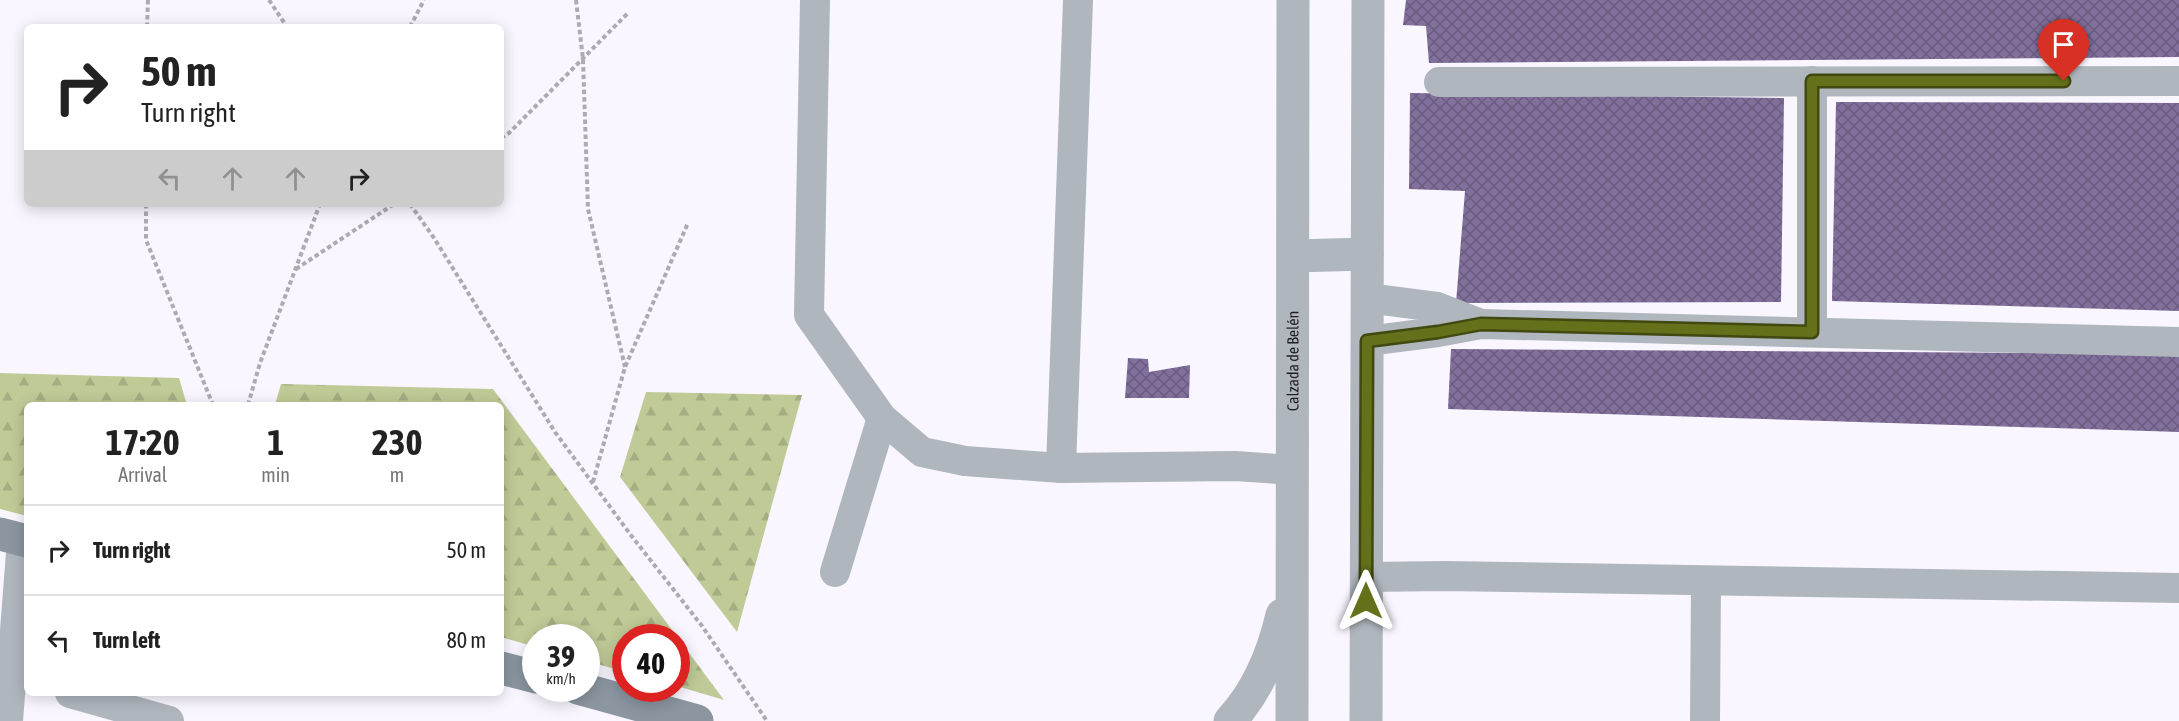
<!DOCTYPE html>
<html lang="en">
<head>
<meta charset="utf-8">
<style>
  :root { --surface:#fff; --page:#f6f6f6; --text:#222; --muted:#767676; --line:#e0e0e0 }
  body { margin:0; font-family:"Asap Condensed",sans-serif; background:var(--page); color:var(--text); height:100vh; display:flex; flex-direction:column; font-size:22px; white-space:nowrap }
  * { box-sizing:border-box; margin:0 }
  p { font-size:20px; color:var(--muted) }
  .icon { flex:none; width:33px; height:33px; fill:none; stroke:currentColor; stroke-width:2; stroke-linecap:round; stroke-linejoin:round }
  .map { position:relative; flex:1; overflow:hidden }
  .details { position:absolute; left:24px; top:402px; width:480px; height:294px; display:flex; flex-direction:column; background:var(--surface); border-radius:9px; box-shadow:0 3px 15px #0003 }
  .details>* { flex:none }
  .hud { position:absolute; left:24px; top:24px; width:480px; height:183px; border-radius:9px; box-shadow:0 3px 15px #0003; background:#fff; color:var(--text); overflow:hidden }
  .speed { position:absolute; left:522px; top:624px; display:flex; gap:12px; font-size:30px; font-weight:700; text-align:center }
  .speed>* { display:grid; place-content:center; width:78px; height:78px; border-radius:50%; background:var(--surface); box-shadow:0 3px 15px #0003; line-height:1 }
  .speed small { font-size:15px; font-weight:400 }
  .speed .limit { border:9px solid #d22; background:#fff; color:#111 }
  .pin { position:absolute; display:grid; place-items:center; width:51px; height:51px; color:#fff; margin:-62px -26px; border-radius:50% 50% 50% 0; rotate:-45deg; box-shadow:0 0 6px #0007 }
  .pin .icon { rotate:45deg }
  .me { position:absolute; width:66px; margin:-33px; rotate:0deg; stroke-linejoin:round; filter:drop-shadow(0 0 4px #0008) }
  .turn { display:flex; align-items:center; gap:21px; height:126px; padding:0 18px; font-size:27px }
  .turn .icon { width:78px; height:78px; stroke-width:2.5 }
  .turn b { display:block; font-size:42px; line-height:51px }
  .lanes { display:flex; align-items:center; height:57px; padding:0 18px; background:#0003; justify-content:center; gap:30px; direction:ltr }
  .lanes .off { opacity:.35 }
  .eta { display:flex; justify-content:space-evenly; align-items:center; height:102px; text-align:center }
  .eta b { font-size:36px; font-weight:700; line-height:42px }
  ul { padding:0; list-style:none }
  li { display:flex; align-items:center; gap:18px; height:90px; padding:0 18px; border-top:2px solid var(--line) }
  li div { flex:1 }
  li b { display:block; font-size:22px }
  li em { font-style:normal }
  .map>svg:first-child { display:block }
  .forest { fill:url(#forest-firs) }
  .building { fill:url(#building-cross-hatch) }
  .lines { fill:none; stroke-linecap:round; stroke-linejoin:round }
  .path { stroke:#aeaab2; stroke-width:4; stroke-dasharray:4.5 3; stroke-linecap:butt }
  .minor { stroke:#afb6be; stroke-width:30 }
  .tertiary { stroke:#afb6be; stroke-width:33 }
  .secondary { stroke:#8b96a1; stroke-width:33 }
  .route-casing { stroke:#414911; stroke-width:15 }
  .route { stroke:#64701a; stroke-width:10 }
  .labels { text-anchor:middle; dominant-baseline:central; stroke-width:4.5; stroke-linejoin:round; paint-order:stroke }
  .street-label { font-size:16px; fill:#211e25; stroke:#fff }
</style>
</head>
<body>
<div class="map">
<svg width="2179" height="721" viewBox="0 0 2179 721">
  <defs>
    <pattern id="forest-firs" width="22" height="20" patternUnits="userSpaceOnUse" patternTransform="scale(1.5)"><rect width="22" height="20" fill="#c0ca97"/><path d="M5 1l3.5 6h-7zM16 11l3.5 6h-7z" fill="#a5ad82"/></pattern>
    <pattern id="building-cross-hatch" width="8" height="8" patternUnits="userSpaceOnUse" patternTransform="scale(1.5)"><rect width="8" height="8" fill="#82709c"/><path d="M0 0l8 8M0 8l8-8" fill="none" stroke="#6a5b7f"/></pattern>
  </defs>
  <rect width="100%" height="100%" fill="#faf6ff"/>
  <g class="forest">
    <path d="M0,373L179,378L187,405H27V516L0,509Z"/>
    <path d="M281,384L493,389L724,700L677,686L676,638H626L625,672L587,661L586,638H536L535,647L501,637V405H275Z"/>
    <path d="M646,392L802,395L737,632L620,477Z"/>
  </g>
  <g class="building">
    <path d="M1406,0H2179V57L1429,63L1426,26L1403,25Z"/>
    <path d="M1410,93L1784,98L1781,302L1456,303L1465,191L1409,189Z"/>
    <path d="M1836,102L2179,103V311L1832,301Z"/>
    <path d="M1451,349L2179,354V432L1448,409Z"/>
    <path d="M1128,358L1148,359L1149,372L1190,365L1189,398H1125Z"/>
  </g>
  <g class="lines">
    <g class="path">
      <path d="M269,0L287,27"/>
      <path d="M576,0L583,59L588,209L625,367"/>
      <path d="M147,27L148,0"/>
      <path d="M410,27L424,0"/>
      <path d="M501,138L509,133L629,12"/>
      <path d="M146,204V240L213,405"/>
      <path d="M410,204L434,238L555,432L630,534L702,626L767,721"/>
      <path d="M296,269L394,204"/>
      <path d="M248,405L260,363L320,204"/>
      <path d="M593,482L625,367L688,223"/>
    </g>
    <g class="minor">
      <path d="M815,0L809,315L882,418L922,452L965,461L1061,468L1235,466L1293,470"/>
      <path d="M1812,81V332"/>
      <path d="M1439,82L2179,81"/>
      <path d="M1367,298L1437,307L1481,324"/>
      <path d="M1367,341L1438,332L1481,324L2179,342"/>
      <path d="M1061,468L1078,0"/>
      <path d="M835,572L882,418"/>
      <path d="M1366,577L1445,576L2179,588"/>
      <path d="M70,693L169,721"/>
      <path d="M8,721L22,540"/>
      <path d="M1705,721L1706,581"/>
    </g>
    <g class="tertiary">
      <path d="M1294,256L1367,254"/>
      <path d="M1230,721C1257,692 1273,654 1282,615"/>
      <path id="s1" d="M1292,721L1293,0"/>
      <path d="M1366,721L1368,0"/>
    </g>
    <g class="secondary">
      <path d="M0,534L27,541"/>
      <path d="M501,668L536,677"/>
      <path d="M578,688L697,721"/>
    </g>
  </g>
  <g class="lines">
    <g class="route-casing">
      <path id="route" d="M1366,601L1367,341L1438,332L1481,324L1812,332V81H2064"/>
    </g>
    <use href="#route" class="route"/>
  </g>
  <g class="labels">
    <g class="street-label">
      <text stroke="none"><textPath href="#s1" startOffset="360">Calzada de Belén</textPath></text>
    </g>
  </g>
</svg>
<div class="speed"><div>39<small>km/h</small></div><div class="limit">40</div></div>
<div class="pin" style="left:2064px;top:81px;background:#d93025"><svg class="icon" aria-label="arrive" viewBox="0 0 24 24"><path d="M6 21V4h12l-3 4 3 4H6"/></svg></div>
<svg class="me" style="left:1366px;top:601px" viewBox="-20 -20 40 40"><path d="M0-17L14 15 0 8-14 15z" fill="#64701a" stroke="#fff" stroke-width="4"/></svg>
<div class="hud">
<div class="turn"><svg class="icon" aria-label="right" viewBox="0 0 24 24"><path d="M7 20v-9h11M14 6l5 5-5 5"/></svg><div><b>50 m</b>Turn right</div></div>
<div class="lanes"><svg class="icon off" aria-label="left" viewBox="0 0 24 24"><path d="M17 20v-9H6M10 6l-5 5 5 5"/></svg><svg class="icon off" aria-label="ahead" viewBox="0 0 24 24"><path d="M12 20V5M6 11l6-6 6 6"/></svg><svg class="icon off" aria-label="ahead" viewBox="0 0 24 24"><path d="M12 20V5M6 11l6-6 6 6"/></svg><svg class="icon" aria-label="right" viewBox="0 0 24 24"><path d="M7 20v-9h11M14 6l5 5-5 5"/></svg></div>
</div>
<section class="details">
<div class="eta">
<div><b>17:20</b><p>Arrival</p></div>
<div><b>1</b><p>min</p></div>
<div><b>230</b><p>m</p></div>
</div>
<ul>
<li><svg class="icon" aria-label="right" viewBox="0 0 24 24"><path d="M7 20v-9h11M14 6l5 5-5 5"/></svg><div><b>Turn right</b></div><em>50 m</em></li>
<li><svg class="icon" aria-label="left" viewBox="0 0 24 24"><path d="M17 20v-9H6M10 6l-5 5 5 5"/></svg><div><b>Turn left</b></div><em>80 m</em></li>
</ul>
</section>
</div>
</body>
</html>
